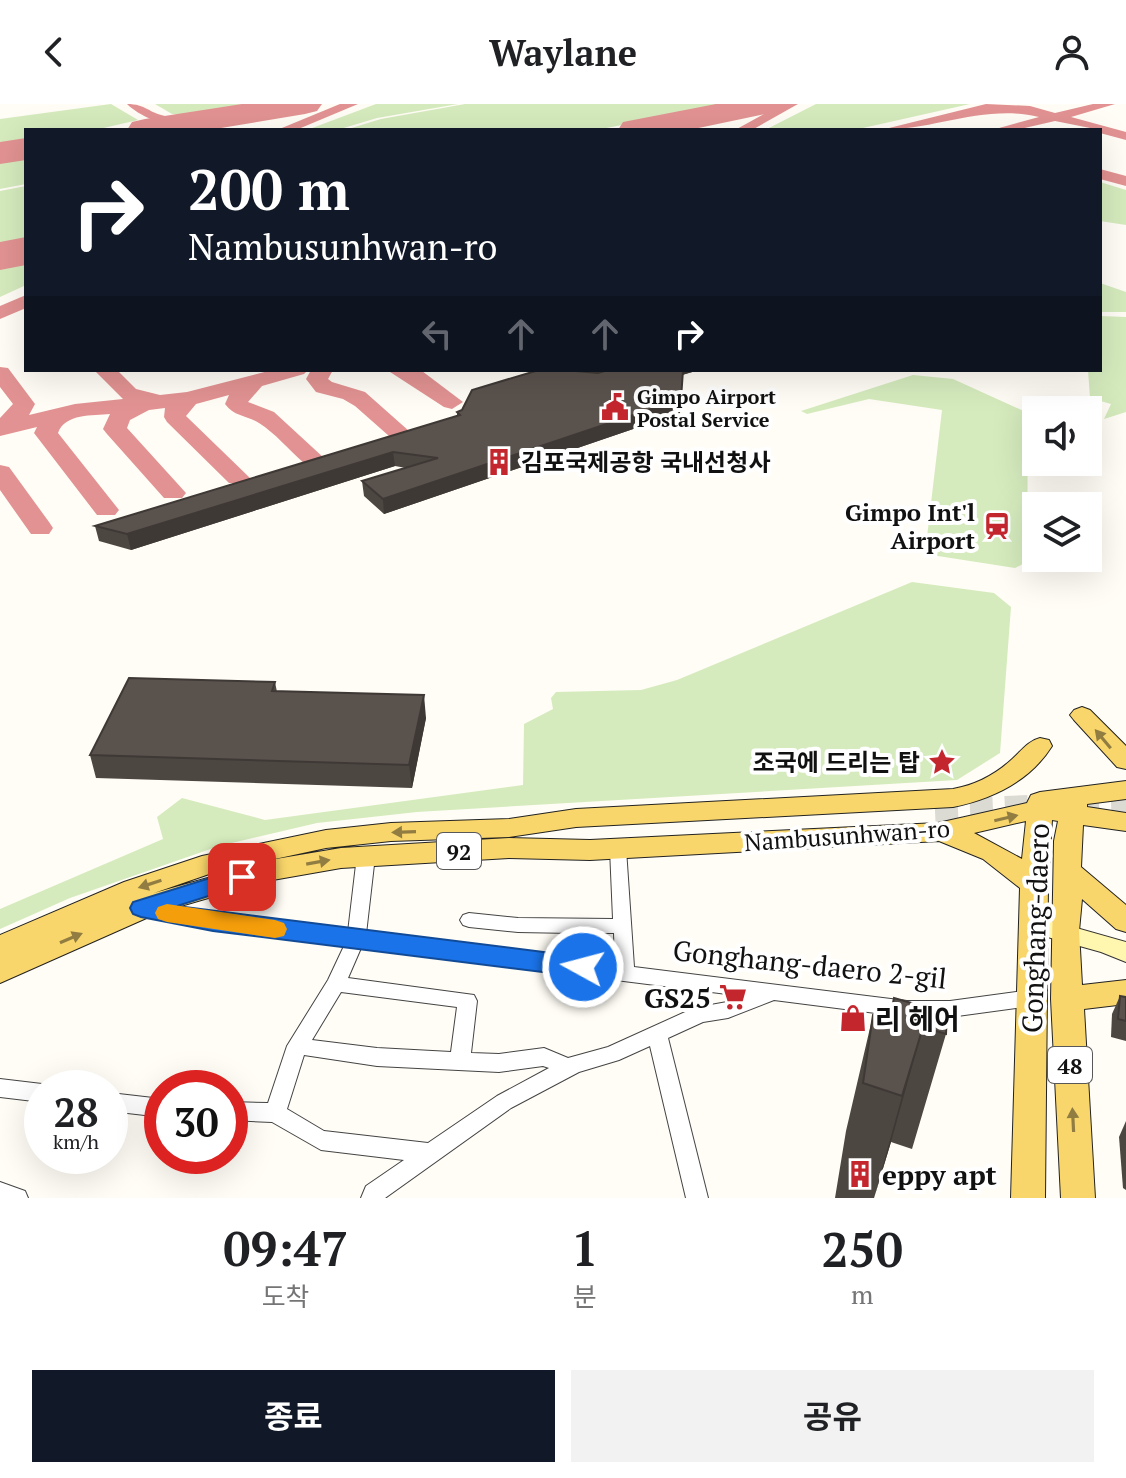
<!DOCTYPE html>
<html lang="ko">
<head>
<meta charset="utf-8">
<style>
  :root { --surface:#fff; --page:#f2f2f2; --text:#202124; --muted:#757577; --accent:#111827 }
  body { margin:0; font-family:"PT Serif","Noto Sans KR",serif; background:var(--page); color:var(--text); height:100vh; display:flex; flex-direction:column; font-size:30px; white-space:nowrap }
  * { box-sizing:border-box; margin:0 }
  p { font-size:26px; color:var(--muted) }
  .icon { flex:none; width:44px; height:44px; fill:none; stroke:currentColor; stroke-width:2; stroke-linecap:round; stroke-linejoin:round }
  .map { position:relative; height:1094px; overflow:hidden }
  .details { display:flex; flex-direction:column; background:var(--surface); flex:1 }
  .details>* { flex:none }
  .top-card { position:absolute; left:24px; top:24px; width:1078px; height:244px; border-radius:0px; box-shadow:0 8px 32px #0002; background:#111827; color:#fff; overflow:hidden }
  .controls { position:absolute; left:1022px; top:292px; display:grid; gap:16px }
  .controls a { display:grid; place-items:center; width:80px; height:80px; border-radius:0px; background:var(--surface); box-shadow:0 8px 32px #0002; font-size:40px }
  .speed { position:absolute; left:24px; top:966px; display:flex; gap:16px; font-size:40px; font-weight:700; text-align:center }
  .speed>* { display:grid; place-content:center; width:104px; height:104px; border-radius:50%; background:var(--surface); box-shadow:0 8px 32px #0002; line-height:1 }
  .speed small { font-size:20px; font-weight:400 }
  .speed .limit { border:12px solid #d22; background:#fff; color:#111 }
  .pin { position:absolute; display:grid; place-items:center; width:68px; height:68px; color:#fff; margin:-34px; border-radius:16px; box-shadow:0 4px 12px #0006 }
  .me { position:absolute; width:88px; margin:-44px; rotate:277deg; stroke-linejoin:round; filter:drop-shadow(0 0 6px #0008) }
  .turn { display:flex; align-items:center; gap:28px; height:168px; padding:0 32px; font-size:36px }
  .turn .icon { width:104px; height:104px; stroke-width:2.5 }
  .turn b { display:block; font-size:56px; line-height:68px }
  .lanes { display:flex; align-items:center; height:76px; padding:0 32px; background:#0003; justify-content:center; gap:40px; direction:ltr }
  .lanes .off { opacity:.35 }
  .eta { display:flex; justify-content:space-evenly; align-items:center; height:136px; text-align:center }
  .eta b { font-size:48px; font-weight:700; line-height:56px }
  .primary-button { display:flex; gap:16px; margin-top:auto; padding:16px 32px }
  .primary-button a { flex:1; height:92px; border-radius:0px; background:var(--accent); color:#fff; font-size:32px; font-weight:700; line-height:92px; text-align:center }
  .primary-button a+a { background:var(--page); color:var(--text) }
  header { display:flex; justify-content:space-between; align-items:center; height:104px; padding:0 32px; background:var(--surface); font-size:36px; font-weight:700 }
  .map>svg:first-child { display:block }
  .green { fill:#d5ebbd }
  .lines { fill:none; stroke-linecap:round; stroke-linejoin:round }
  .taxiway { fill:#e29292; fill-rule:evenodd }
  .runway { fill:#e29292; fill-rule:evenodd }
  .primary-tunnel { stroke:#dbdad3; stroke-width:23; stroke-dasharray:23 12; stroke-linecap:butt }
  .minor-casing { stroke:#444; stroke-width:2 }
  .secondary-casing { stroke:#333; stroke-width:2 }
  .primary-casing { stroke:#222; stroke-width:2 }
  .minor { fill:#fff; fill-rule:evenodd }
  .secondary { fill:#fff6b0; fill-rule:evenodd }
  .primary { fill:#f9d66b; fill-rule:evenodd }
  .wall { fill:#4d4742 }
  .shaded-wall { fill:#3f3936 }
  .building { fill:#5a524d; stroke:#3f3936; stroke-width:2 }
  .oneway { fill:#917d42 }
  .route { fill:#1a73e8; stroke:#114b97; stroke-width:2 }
  .slow { fill:#f59e0b }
  .labels { text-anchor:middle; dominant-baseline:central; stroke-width:8; stroke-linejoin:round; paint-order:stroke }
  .far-poi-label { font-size:20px; font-weight:bold; fill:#111; stroke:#fff; text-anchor:start }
  .shield { fill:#fff; stroke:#585858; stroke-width:2 }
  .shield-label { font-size:22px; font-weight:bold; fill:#111 }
  .poi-label { font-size:24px; font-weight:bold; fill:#111; stroke:#fff; text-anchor:end }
  .street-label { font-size:24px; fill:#111; stroke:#fff }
  .near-street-label { font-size:28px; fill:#111; stroke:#fff }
  .near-poi-label { font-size:28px; font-weight:bold; fill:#111; stroke:#fff; text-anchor:start }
</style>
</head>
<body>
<header><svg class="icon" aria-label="back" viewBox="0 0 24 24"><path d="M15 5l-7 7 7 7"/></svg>Waylane<svg class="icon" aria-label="person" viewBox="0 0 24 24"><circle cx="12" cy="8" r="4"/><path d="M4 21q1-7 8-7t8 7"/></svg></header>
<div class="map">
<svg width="1126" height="1094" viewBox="0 0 1126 1094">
  <rect width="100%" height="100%" fill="#fffdf5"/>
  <g class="green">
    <path d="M111,0L138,16L95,26H26V37L0,41V15Z"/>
    <path d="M155,0H259L183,11L172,10Z"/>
    <path d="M376,0H458L377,14L337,26H307Z"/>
    <path d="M465,0H730L596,26H345L381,15Z"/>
    <path d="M816,0H970L854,26H765Z"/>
    <path d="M26,53V80L0,85V57Z"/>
    <path d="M1100,78L1126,86V121L1100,117Z"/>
    <path d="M26,82V136L0,141V87Z"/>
    <path d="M26,157V181L0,193V162Z"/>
    <path d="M1100,179L1126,188V208H1100Z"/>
    <path d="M1100,212L1126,213V308L1104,315L1111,300L1090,294L1088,266H1100Z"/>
    <path d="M913,271L953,275L1028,309L1027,458L1015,464L925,450L942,306L869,295L807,310L801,307Z"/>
    <path d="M912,478L994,489L1011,503L1000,649L957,676L417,708L317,719L219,742L70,794L0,825V805L163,735L157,713L182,694L265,716L523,681L524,620L553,605L551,594L556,588L641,586L677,576Z"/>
  </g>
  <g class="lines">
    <g class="taxiway">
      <path d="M127,0C146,0 149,9 165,12C178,15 193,9 205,17C185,31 143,16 127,0Z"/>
      <path d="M340,0H358L296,26H277Z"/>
      <path d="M782,0H798L752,26H735Z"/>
      <path d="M986,0L1030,2L1055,9L1093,0H1115L1071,13L1126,28V36L1100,29V26L1055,17L1016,26H992L1039,13C985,0 935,26 881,26Z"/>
      <path d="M1100,65L1126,72V82L1100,75Z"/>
      <path d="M26,191V204L0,215V202Z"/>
      <path d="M0,263L8,264L35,300L29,311L75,300L123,295L94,266H117L136,285L160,291L187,288L272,266H308L304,270L262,282L248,298L274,308L324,354L320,359H304C289,346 275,329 259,319C246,311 235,313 225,300L229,291L196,300L186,312L250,374L247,379H229L167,318L164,313L165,304L149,306L130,316L127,324L186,389L182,394H164L107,330L103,325L110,310C93,312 65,309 58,329L119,406L115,411H97L34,329L37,323L0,332V314L13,300L0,283Z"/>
      <path d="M311,266H333L328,275L332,278L365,288L409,327L405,332H389L355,302L343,295L316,288L306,275Z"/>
      <path d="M387,266L422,267L463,298L452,305L444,303Z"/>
      <path d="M0,361L9,363L49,418L53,424L49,430H31L0,386Z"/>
    </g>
    <g class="runway">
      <path d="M242,0H322L317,7L305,10L209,26H127L132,18L145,15Z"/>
      <path d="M716,0H785L780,7L689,26H618L623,18Z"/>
      <path d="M26,34V56L0,60V38Z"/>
      <path d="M26,133V161L0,166V138Z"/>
    </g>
    <g class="primary-tunnel">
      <path d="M1076,699L1126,697"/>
      <path d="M935,707L1038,702"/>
    </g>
    <g class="minor-casing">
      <g id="minor">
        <path d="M618,739L624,741L626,745L634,863L907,897H950L1031,886L1038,888L1041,894L1038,900L1031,902L950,913H907L774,896L728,914L703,918L668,934L708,1094H686L650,942L619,956L579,968L511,1004L385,1094H361L366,1082L404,1056L321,1046L272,1018L230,1016V998L268,999L287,942L328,876L344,842L213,825L143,811L137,809L134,804L137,799L143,797L213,811L348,828L357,752L360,748L366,746L372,748L375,752L366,830L573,856L572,829L518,828L469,823L463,821L460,816L463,811L469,809L518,814L613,815L610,745L612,741ZM590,829H614L615,861L592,858ZM361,844L743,892L727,898L694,904L608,943L568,954L544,944L499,950L471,949L477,897L474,891L348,874ZM341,888L457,903L451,948L377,944L312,936ZM304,951L377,962L499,968L543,962L549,964L497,992L428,1039L324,1027L287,1005Z"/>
        <path d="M0,975L42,980L50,984H42V998L0,993Z"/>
        <path d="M110,989L162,995V1013L110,1007Z"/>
        <path d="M0,1078L25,1087L28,1094H0Z"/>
      </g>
    </g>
    <g class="secondary-casing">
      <path id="secondary" d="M1034,812L1126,838V858L1101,848L1026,827L1022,821L1026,815Z"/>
    </g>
    <g class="primary-casing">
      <g id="primary">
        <path d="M1082,603L1090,606L1126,642V665L1117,663L1074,616L1070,611L1074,606Z"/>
        <path d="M1040,634L1049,636L1052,642C1030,677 992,695 953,703L576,723L509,733L391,737L326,744L270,756L341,744L509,734L590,736L938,719L1027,699L1031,691L1040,688L1126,677V695L1087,700V703L1126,709V727L1083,721L1081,763L1126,801V828L1116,825L1082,795L1079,827L1082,881L1126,876V900L1084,905L1095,1094H1061L1051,895L1054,737L1058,717L1052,716L1048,781L1045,1094H1011L1020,784L983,755L939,737L590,756L509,754L341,764L267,777L160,808L0,879V831L124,778L202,752L326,726L391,719L509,715L576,705L953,685C975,681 993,672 1010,657C1020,649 1027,637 1040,634ZM1026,717L1022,755L974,729ZM265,758L154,789L215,768Z"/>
      </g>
    </g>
    <use href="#minor" class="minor"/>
    <use href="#secondary" class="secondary"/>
    <use href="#primary" class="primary"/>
  </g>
  <g class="wall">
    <path d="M608,266H699L682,271L680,309L384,410L364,392L362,377L406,364L395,362L131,446L99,437L95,422L457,312V308Z"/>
    <path d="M275,578L277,588L426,614L412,684L96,674L90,651Z"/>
    <path d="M1120,892L1126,893V937L1111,933L1112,910Z"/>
    <path d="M894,894L946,930L912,1045L891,1038L874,1094H835L846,1027L873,911L889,913Z"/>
    <path d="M1126,1017V1086L1123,1084L1119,1033Z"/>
  </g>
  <g class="shaded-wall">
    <path d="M683,266H699L682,271Z"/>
    <path d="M681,295L680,309L384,410L383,395Z"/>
    <path d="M393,348L395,362L131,446L127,430Z"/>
    <path d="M424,591L426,614L412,684L409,661Z"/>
    <path d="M923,923L891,1038L874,1094L902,992Z"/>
  </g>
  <g class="building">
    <path d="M539,266H564L598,269L608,266H683L681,295L383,395L362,377L438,354L393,348L127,430L95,422L460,311L457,308L462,306L472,286Z"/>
    <path d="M129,574L275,578L272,587L424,591L409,661L90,651Z"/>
    <path d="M1120,892L1126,893V917L1118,915Z"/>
    <path d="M894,894L947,909L946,930L923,923L902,992L863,979L873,911L890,913Z"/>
  </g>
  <defs><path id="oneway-solid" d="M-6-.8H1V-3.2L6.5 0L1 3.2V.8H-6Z" transform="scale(2)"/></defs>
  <g class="oneway">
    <use href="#oneway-solid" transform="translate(1103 635) rotate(-130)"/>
    <use href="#oneway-solid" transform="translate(1006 714) rotate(-13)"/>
    <use href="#oneway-solid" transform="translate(404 728) rotate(178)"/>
    <use href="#oneway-solid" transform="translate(318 758) rotate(-10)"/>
    <use href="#oneway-solid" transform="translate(150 780) rotate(162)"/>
    <use href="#oneway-solid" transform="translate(71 834) rotate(-23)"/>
    <use href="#oneway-solid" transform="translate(1073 1016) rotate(-93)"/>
  </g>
  <path class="route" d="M242,764L250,767L253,773L250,779L177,802L583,853L591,856L595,863L591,870L583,873L213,827L141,813L133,810L130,804L133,798Z"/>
  <path class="slow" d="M167,800L275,816L284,819L287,825L284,832L275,834L167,818L158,815L155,809L158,803Z"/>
  <defs>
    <g id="civic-bare" transform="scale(2.16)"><path d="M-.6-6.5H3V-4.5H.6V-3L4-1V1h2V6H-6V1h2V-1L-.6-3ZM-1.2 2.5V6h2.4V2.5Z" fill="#c4262e" stroke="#fff" stroke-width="2.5" paint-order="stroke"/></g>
    <g id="building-bare" transform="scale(2.16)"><path d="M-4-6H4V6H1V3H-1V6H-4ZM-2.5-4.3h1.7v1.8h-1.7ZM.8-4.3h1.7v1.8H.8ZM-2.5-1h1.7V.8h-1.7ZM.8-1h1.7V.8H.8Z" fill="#c4262e" stroke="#fff" stroke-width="2.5" paint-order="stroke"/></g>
    <g id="station-bare" transform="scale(2.16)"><path d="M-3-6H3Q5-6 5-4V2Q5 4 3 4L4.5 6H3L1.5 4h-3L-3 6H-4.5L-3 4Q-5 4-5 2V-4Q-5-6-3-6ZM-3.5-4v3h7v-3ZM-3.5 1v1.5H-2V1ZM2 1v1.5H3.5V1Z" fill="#c4262e" stroke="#fff" stroke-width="2.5" paint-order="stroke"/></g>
    <g id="sight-bare" transform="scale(2.16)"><path d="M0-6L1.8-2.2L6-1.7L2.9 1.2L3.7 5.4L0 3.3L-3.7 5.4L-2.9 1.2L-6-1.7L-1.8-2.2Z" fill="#c4262e" stroke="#fff" stroke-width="2.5" paint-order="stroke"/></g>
    <g id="supermarket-bare" transform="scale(2.16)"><path d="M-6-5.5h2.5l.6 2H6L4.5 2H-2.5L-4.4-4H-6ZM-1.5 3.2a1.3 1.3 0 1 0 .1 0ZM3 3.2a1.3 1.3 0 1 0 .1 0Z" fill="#c4262e" stroke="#fff" stroke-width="2.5" paint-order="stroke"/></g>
    <g id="shop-bare" transform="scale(2.16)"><path d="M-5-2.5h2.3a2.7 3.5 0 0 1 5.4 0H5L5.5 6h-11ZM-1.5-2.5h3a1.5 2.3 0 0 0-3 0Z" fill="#c4262e" stroke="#fff" stroke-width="2.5" paint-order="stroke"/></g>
  </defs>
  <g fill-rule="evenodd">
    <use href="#civic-bare" x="615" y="303"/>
    <use href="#building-bare" x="499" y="358"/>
    <use href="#station-bare" x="997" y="422"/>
    <use href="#sight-bare" x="942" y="658"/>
    <use href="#supermarket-bare" x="733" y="893"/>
    <use href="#shop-bare" x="853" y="914"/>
    <use href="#building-bare" x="860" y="1070"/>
  </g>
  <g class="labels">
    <g class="far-poi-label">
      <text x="637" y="292">Gimpo Airport<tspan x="637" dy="23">Postal Service</tspan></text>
    </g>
    <g class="shield">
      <rect x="437" y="729" width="44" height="36" rx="6"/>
      <rect x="1048" y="943" width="44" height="36" rx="6"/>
    </g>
    <g class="shield-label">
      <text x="459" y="747">92</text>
      <text x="1070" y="961">48</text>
    </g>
    <g class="poi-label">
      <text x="521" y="358" text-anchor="start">김포국제공항 국내선청사</text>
      <text x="975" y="408">Gimpo Int'l<tspan x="975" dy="28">Airport</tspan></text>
      <text x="920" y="658">조국에 드리는 탑</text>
    </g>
    <g class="street-label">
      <text transform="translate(847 731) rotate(-4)">Nambusunhwan-ro</text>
    </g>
    <g class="near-street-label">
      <text transform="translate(1035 824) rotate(-88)">Gonghang-daero</text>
      <text transform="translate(810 860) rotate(6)">Gonghang-daero 2-gil</text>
    </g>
    <g class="near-poi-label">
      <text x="711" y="893" text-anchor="end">GS25</text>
      <text x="875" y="914">리 헤어</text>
      <text x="882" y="1070">eppy apt</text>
    </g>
  </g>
</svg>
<div class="controls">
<a><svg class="icon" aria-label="sound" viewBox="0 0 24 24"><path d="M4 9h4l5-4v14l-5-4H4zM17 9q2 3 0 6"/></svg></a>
<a><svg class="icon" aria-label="layers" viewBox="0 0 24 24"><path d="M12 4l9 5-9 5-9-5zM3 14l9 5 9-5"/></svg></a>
</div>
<div class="speed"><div>28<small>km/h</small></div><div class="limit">30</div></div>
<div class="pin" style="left:242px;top:773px;background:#d93025"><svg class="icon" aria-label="arrive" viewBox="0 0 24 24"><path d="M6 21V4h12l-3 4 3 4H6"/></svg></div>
<svg class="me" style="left:583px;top:863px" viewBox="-20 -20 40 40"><circle r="17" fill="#1a73e8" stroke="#fff" stroke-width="3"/><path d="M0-11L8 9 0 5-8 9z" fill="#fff"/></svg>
<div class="top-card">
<div class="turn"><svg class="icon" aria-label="right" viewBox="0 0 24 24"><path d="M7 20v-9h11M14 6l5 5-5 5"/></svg><div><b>200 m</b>Nambusunhwan-ro</div></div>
<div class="lanes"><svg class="icon off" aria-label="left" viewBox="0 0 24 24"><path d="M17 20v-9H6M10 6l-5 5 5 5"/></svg><svg class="icon off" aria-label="ahead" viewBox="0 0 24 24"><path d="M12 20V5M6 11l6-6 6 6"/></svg><svg class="icon off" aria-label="ahead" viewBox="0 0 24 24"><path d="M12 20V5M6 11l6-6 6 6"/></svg><svg class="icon" aria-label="right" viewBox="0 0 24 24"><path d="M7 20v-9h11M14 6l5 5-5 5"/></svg></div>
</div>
</div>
<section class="details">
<div class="eta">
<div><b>09:47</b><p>도착</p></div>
<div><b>1</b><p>분</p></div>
<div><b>250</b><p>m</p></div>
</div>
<div class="primary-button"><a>종료</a><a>공유</a></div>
</section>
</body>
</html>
